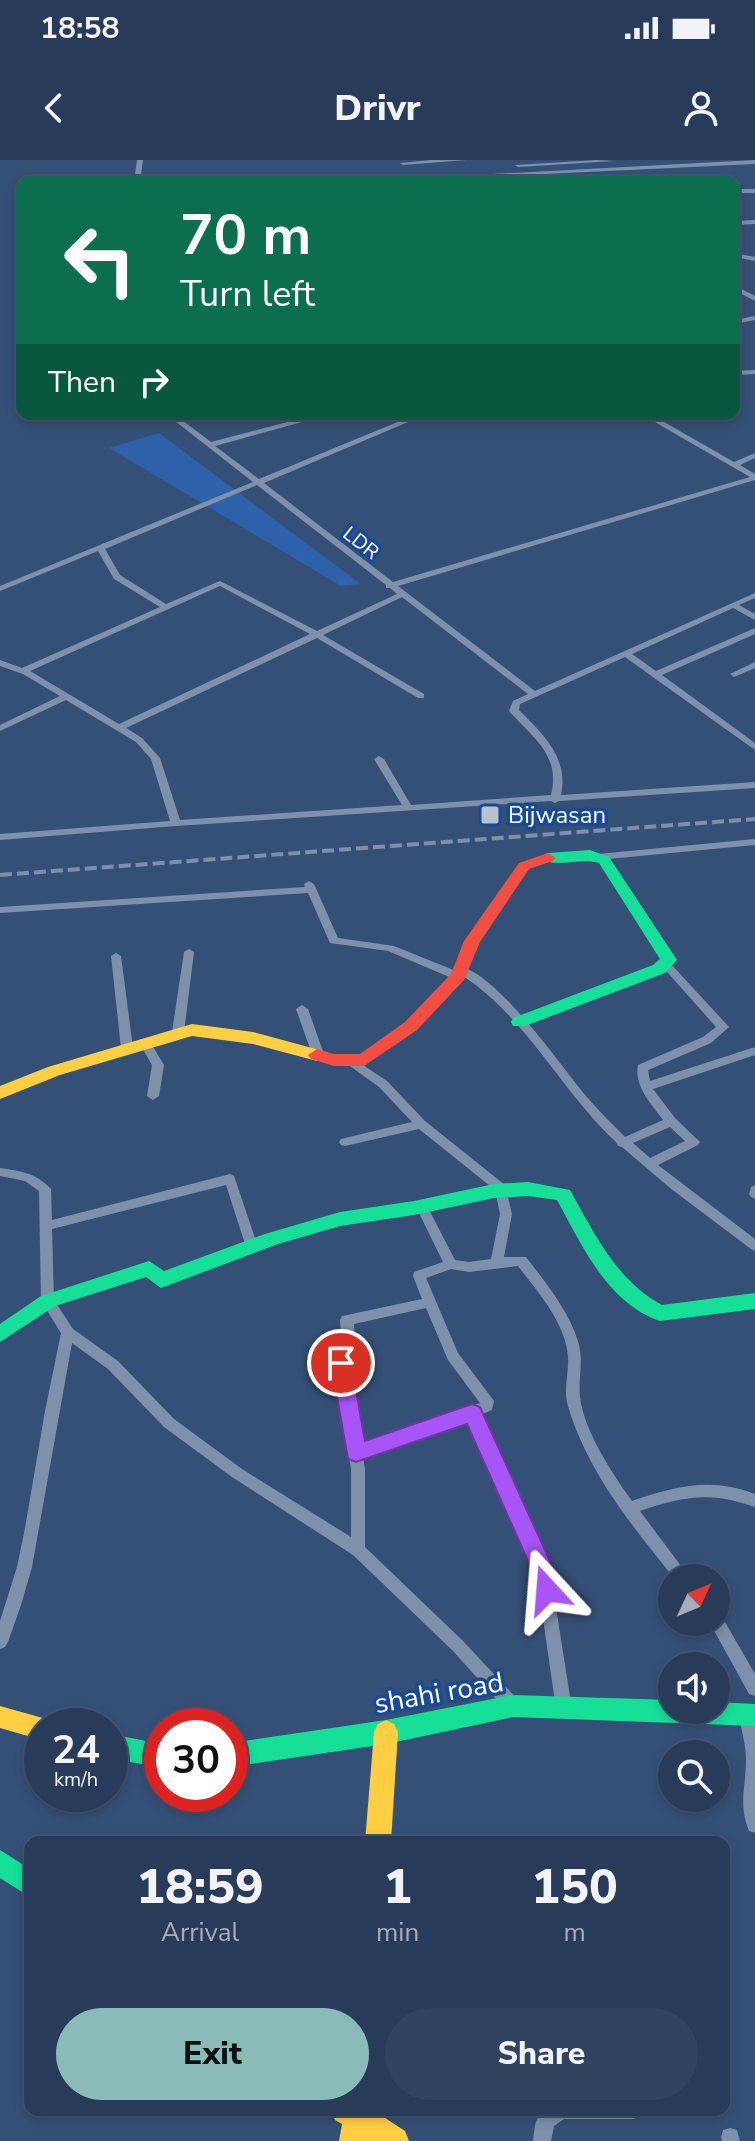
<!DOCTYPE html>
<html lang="en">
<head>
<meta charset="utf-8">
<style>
  :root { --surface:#283c59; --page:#30435f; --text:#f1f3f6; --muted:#a5adba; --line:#44566f; --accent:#8bbbb9 }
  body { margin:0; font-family:"Nunito Sans",sans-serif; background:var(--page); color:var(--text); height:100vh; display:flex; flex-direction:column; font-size:30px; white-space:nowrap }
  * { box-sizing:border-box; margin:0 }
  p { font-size:26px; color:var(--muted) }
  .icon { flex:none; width:44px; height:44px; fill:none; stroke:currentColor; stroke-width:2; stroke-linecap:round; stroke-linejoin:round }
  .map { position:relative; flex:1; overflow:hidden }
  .details { position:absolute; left:24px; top:1676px; width:706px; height:280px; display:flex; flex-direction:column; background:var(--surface); border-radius:16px; box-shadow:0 4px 12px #0003,0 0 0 2px var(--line) }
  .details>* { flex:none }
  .top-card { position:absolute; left:16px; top:16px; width:724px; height:244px; border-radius:16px; box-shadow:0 4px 12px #0003,0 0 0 2px var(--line); background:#0b6e4f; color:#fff; overflow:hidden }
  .needle { width:52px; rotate:46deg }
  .buttons { position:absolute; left:658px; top:1404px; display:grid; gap:16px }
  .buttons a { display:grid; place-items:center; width:72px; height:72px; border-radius:50%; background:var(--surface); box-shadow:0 4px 12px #0003,0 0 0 2px var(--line); font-size:40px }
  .speed { position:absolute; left:24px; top:1548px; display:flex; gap:16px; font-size:40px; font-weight:700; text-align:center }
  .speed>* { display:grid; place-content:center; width:104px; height:104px; border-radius:50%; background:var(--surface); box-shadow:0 4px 12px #0003,0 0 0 2px var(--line); line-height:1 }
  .speed small { font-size:20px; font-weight:400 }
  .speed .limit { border:12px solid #d22; background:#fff; color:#111 }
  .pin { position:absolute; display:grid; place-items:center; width:68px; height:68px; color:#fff; margin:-34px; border:4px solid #fff; border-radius:50%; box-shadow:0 2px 8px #0007 }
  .me { position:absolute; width:88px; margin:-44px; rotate:341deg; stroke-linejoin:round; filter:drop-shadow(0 0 6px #0008) }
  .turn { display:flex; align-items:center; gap:28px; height:168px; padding:0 32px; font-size:36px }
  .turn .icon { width:104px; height:104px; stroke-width:2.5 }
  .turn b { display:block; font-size:56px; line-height:68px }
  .then { display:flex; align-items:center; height:76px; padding:0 32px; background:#0003; gap:16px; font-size:30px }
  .eta { display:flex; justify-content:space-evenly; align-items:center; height:136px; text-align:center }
  .eta b { font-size:48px; font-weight:800; line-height:56px }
  .button { display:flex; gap:16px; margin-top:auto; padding:16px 32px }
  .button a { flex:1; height:92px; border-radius:48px; background:var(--accent); color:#111; font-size:32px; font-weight:800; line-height:92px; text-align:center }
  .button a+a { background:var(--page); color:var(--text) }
  .status { display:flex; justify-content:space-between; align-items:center; height:56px; padding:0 40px; background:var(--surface); direction:ltr }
  .status svg { height:22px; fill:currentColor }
  header { display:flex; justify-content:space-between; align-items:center; height:104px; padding:0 32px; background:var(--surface); font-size:36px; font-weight:800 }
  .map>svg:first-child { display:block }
  .green { fill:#2d61a9 }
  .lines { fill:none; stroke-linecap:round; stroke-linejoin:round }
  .street { fill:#7d91aa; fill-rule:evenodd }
  .fast { fill:#16e098; fill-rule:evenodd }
  .slow { fill:#ffcf43; fill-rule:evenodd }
  .jam { fill:#f24e42; fill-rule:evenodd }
  .rail { stroke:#7d90a9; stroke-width:4; stroke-dasharray:12 5; stroke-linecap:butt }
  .route { fill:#a855f7; stroke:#6d37a1; stroke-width:2 }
  .poi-dot { fill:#b8c2cf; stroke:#194b93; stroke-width:3 }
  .labels { text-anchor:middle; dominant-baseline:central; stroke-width:7; stroke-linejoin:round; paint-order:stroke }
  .far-street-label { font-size:20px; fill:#fff; stroke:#194b93 }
  .poi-label { font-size:24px; fill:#fff; stroke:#194b93; text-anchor:start }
  .near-street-label { font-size:28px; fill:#fff; stroke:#194b93 }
</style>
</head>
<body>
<div class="status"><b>18:58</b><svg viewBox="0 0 49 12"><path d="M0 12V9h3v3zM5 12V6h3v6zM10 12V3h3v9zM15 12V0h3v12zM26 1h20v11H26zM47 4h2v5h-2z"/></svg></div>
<header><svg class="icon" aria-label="back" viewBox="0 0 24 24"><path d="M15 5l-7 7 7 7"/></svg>Drivr<svg class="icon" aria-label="person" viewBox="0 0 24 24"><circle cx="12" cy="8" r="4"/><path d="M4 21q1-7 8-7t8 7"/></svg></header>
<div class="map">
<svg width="755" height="1981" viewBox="0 0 755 1981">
  <rect width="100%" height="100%" fill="#355077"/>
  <path class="green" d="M159,273L361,424L341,426L109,288Z"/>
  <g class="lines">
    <g class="street">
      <path d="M137,0H143L140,22H134Z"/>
      <path d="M432,0H467L403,5L400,3Z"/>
      <path d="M597,0L614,1L518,7L515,5Z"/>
      <path d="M755,0V4L379,22H343Z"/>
      <rect x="734" y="29" width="21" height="4"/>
      <path d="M734,48L737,47L740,49L734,52Z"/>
      <path d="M755,60V64L734,65V61Z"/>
      <path d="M734,93L755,97V101L734,97Z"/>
      <path d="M734,125L755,136V141L734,130Z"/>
      <path d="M755,156V160L734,164V160Z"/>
      <path d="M755,210V214L734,215V211Z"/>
      <path d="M166,254H174L211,282L319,254H331L215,286L259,319L417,254H427L264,323L393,422L750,317L641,254H650L734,302L755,293V298L740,305L755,314V320L398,426L535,531L755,433V438L739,445L755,454V460L733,448L632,494L656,511L755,468V474L662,515L755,583V590L625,497L520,544L519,550C543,574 569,598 561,635L755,622V628L559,641L555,643L551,641L176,666L0,680V674L170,661L151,599L136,582L66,540L0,571V565L60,536L23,514L0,506V500L22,508L160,447L114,419L98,391L0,431V426L253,322ZM257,325L386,425V428H390L397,434L317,471L220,421L166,444L120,415L105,389ZM220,426L310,474L119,564L30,511ZM402,437L528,534L513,541L509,551C533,578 561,595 551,635L411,645L384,599L379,596L374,599L402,645L180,660L160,598L142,578L126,568L317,478L418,538H424V534L323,475Z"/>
      <path d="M755,502V508L734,517L730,514Z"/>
      <path d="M755,679V685L598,700L593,697L598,694Z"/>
      <path d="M309,721L314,724L338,778L394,786L456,811V807C491,804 563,909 586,936C598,950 612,964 625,977L663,960C651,943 634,927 638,905L703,877L716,867L661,805L666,801L670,803L729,867L711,883L648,910L650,921L755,887V895L653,929L675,958L700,982L698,985L658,1005L755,1079V1091L751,1089L670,1028L622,987L618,986L616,982C561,931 527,858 463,816L458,820L454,819L388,791L330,783L308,733L0,753V747L305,727L304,724ZM670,967L685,981L650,998L633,983Z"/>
      <path d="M189,789L194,792L184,872L178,876L172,872L184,792Z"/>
      <path d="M116,793L121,796L133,888L127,892L121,888L111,796Z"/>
      <path d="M302,845L308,849L325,897L323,900H315L313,897L296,849Z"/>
      <path d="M145,879L149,880L164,905L159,936L153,940L147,936L152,905L139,883Z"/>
      <path d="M354,899L387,921L425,961L505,1025L512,1054L504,1097H526C546,1123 568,1150 578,1181C584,1200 578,1218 580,1237C584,1271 612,1313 632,1341C676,1326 711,1317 755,1334V1347C711,1331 683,1336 640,1351L690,1418H674C632,1366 587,1311 568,1246C563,1230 569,1213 568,1197C566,1163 537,1131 518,1106L469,1112L451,1109L426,1118L458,1193L494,1241L492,1250L480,1255L550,1410L572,1549L570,1554L564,1557L558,1554L556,1549L536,1410L468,1260L406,1284L363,1297L365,1309V1387L463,1481L519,1541L521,1546L519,1551L513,1554L507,1551L453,1491L353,1395L232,1317L164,1267L108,1209L72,1183L32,1407L21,1445L8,1482L5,1487L0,1489V1461L17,1407L25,1368L45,1251L61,1173L41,1141L39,1031L25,1021L0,1016V1008C20,1011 37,1013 51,1029L52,1060L230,1014L234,1016L257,1084L255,1087H247L245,1084L226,1025L52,1069L54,1140L73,1169L118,1201L174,1259L242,1309L351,1377V1309L334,1203L336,1199L342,1198L340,1160L342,1156L347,1155L422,1139L413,1116L414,1112L443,1102L416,1047L418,1044H426L455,1100L469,1102L491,1099L500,1054L495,1030L419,969L345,986L341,985L339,982L341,979L412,962L379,927L350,906L348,903L350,900ZM426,1148L448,1200L480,1243L399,1275L361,1285L350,1217L356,1210L354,1164Z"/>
      <path d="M755,1025V1039L751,1037L749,1034L751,1027Z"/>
      <path d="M716,1453L721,1455L755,1514V1536L749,1534L711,1465L709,1462H716Z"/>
      <path d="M747,1546L753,1549L755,1555V1673L749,1671C738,1643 746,1627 746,1600C746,1585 741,1569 739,1554L741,1549Z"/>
      <path d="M545,1950H642L640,1957L633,1959H564L554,1966L551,1981H533C535,1968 534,1957 545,1950Z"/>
      <path d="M730,1968L737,1970L740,1981H722L721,1977L723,1970Z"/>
    </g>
    <g class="fast">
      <path d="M590,690L609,697L677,800L665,813L525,866H513L511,862L513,858L653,805L660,799L599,703C581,697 554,709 540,698L548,693Z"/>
      <path d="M528,1022L570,1030C594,1073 617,1121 662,1145L755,1133V1149L660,1161C607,1143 582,1085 557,1040L528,1036L494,1038L414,1055L340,1066L278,1084L161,1128L146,1117L55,1146L0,1182V1164L41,1136L149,1101L164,1111L265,1074L340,1052L414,1041L494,1024Z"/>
      <path d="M513,1535L672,1540V1550H716V1542L755,1544V1566L513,1557L386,1584L230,1607V1583L386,1560Z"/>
      <path d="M110,1574L162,1584V1608L110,1598Z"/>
      <path d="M0,1690L30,1709V1737L0,1718Z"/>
    </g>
    <g class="slow">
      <path d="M192,864L253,872L323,891L326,895L317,901L253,884L192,876L60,915L0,939V926L48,907Z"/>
      <path d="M0,1546L50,1560L53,1566H42V1580L0,1568Z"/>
      <path d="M386,1560L394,1564L398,1572L391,1682H365L374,1572L378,1564Z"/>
      <path d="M331,1950H373L405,1971L409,1981H339L342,1964L335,1960Z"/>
    </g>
    <path class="jam" d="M548,693L556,698L553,701L529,709L480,782L464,820L417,870L364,906H334L311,899L308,895L317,889L334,894H360L405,862L451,814L464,781L519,703Z"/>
    <path class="rail" d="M0,715L755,659"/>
  </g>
  <path class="route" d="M341,1194L351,1203L365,1281L472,1244L480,1247L554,1410L559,1430L555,1437L547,1440L539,1437L532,1410L467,1264L356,1302L348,1299L331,1203Z"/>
  <rect class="poi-dot" x="480" y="645" width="20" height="20" rx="4"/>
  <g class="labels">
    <g class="far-street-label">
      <text transform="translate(361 383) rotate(38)">LDR</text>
    </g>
    <g class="poi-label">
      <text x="508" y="655">Bijwasan</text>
    </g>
    <g class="near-street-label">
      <text transform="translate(439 1533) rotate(-10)">shahi road</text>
    </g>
  </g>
</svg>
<div class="buttons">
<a><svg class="needle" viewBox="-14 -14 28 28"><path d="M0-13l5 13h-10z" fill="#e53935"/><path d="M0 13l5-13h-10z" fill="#a5adba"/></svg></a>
<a><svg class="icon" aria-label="sound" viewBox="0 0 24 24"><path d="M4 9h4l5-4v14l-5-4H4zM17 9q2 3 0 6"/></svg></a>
<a><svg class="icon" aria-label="search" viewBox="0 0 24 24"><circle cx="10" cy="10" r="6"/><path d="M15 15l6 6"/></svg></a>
</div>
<div class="speed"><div>24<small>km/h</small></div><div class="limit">30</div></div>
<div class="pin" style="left:341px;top:1203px;background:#d93025"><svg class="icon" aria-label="arrive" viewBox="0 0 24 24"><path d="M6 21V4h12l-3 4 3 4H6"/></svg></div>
<svg class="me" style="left:547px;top:1430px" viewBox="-20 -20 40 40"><path d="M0-17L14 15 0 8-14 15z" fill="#a855f7" stroke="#fff" stroke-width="4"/></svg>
<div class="top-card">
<div class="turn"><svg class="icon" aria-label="left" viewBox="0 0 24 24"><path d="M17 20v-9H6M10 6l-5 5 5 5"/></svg><div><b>70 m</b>Turn left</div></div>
<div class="then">Then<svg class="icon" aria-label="right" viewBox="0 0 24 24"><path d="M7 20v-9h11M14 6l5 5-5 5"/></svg></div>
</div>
<section class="details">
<div class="eta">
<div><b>18:59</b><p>Arrival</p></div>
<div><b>1</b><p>min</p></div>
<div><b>150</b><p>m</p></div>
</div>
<div class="button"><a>Exit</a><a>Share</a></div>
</section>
</div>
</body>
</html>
